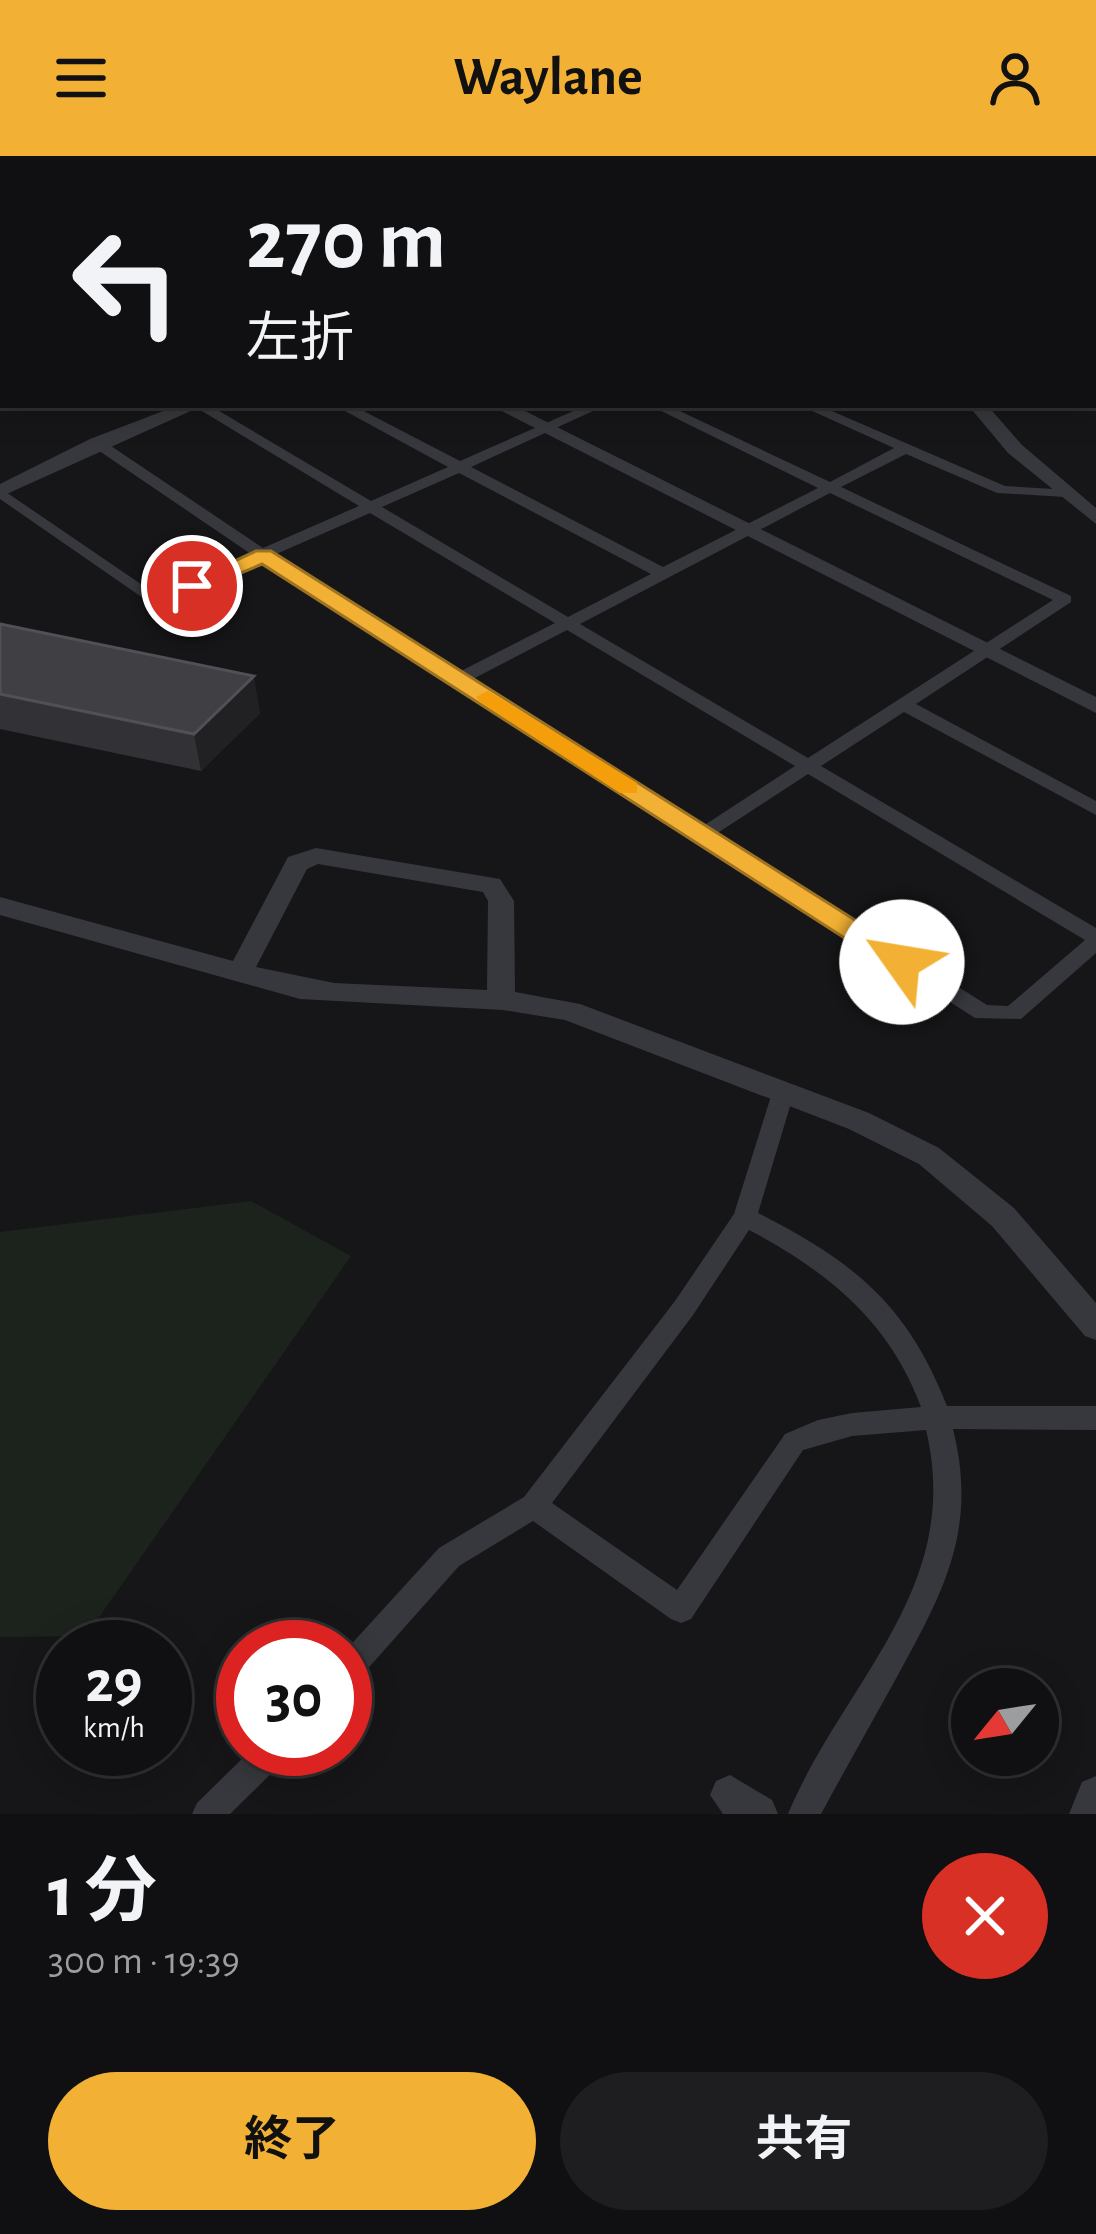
<!DOCTYPE html>
<html lang="ja">
<head>
<meta charset="utf-8">
<style>
  :root { --surface:#101012; --page:#1e1e20; --text:#f1f3f6; --muted:#9c9d9f; --line:#303032; --accent:#f2b134 }
  body { margin:0; font-family:"Alegreya Sans","Noto Sans JP",sans-serif; background:var(--page); color:var(--text); height:100vh; display:flex; flex-direction:column; font-size:45px; white-space:nowrap }
  * { box-sizing:border-box; margin:0 }
  p { font-size:39px; color:var(--muted) }
  .icon { flex:none; width:66px; height:66px; fill:none; stroke:currentColor; stroke-width:2; stroke-linecap:round; stroke-linejoin:round }
  .map { position:relative; height:1658px; overflow:hidden }
  .side { display:flex; flex-direction:column; background:var(--surface); flex:1 }
  .side>* { flex:none }
  .guide { position:absolute; left:0px; top:0px; width:1098px; height:252px; box-shadow:0 6px 30px #0003,0 0 0 3px var(--line); background:#101012; color:var(--text); overflow:hidden }
  .needle { width:78px; rotate:240deg }
  .fabs { position:absolute; left:951px; top:1512px; display:grid; gap:24px }
  .fabs a { display:grid; place-items:center; width:108px; height:108px; border-radius:50%; background:var(--surface); box-shadow:0 6px 30px #0003,0 0 0 3px var(--line); font-size:60px }
  .speed { position:absolute; left:36px; top:1464px; display:flex; gap:24px; font-size:60px; font-weight:700; text-align:center }
  .speed>* { display:grid; place-content:center; width:156px; height:156px; border-radius:50%; background:var(--surface); box-shadow:0 6px 30px #0003,0 0 0 3px var(--line); line-height:1 }
  .speed small { font-size:30px; font-weight:400 }
  .speed .limit { border:18px solid #d22; background:#fff; color:#111 }
  .pin { position:absolute; display:grid; place-items:center; width:102px; height:102px; color:#fff; margin:-51px; border:6px solid #fff; border-radius:50%; box-shadow:0 3px 12px #0007 }
  .me { position:absolute; width:132px; margin:-66px; rotate:302deg; stroke-linejoin:round; filter:drop-shadow(0 0 9px #0008) }
  .turn { display:flex; align-items:center; gap:42px; height:252px; padding:0 48px; font-size:54px }
  .turn .icon { width:156px; height:156px; stroke-width:2.5 }
  .turn b { display:block; font-size:84px; line-height:102px }
  .round { display:grid; place-items:center; flex:none; width:126px; height:126px; border-radius:63px; background:var(--page) }
  .overview { display:flex; align-items:center; justify-content:space-between; height:204px; padding:0 48px }
  h1 { font-size:72px; font-weight:700; line-height:90px }
  .cta { display:flex; gap:24px; margin-top:auto; padding:24px 48px }
  .cta a { flex:1; height:138px; border-radius:72px; background:var(--accent); color:#111; font-size:48px; font-weight:700; line-height:138px; text-align:center }
  .cta a+a { background:var(--page); color:var(--text) }
  header { display:flex; justify-content:space-between; align-items:center; height:156px; padding:0 48px; background:var(--accent); color:#111; font-size:54px; font-weight:700 }
  .map>svg:first-child { display:block }
  .green { fill:#1c231d }
  .lines { fill:none; stroke-linecap:round; stroke-linejoin:round }
  .minor { fill:#37383d; fill-rule:evenodd }
  .tertiary { fill:#37383d; fill-rule:evenodd }
  .motorway { fill:#63666e; fill-rule:evenodd }
  .wall { fill:#323236 }
  .shaded-wall { fill:#212124 }
  .building { fill:#3f3f44; stroke:#4f5156; stroke-width:3 }
  .route { fill:#f2b134; stroke:#9d7322; stroke-width:3 }
  .slow { fill:#f59e0b }
</style>
</head>
<body>
<header><svg class="icon" aria-label="menu" viewBox="0 0 24 24"><path d="M4 6h16M4 12h16M4 18h16"/></svg>Waylane<svg class="icon" aria-label="person" viewBox="0 0 24 24"><circle cx="12" cy="8" r="4"/><path d="M4 21q1-7 8-7t8 7"/></svg></header>
<div class="map">
<svg width="1096" height="1658" viewBox="0 0 1096 1658">
  <rect width="100%" height="100%" fill="#161618"/>
  <path class="green" d="M251,1045L351,1100L86,1480L0,1481V1076Z"/>
  <g class="lines">
    <g class="minor">
      <path d="M145,0L177,3H141Z"/>
      <path d="M296,0H306L307,3H297Z"/>
      <path d="M379,0H393L396,3H382Z"/>
      <path d="M491,0H505L508,3H494Z"/>
      <path d="M1064,0H1074L1076,3H1066Z"/>
      <rect x="0" y="7" width="3" height="6"/>
      <rect x="1095" y="35" width="1" height="8"/>
      <path d="M192,249H209L371,345L448,311L334,249H352L460,305L587,249H606L471,311L663,411L818,332L649,249H667L830,326L894,292L799,249H818L1005,330L1070,334L1072,337L1065,341L997,337L906,298L841,331L1071,440V446L916,548L1096,645V659L904,556L821,610L1096,772V797L1021,863L975,862L261,405L156,451L0,343V332L157,439L251,398L92,290V284H102L263,392L359,350ZM459,317L651,418L568,461L382,351ZM830,337L1053,444L808,602L580,468ZM370,357L555,467L459,516L274,399ZM567,474L795,610L703,670L471,524ZM808,618L1085,784L1008,850L987,849L716,678Z"/>
      <path d="M783,929L791,931L794,937L758,1057C854,1106 907,1148 947,1250H1096V1274L953,1273C978,1373 944,1435 898,1519C872,1566 846,1612 821,1658H788C844,1525 964,1432 926,1274L852,1280L803,1294L691,1463L681,1467L671,1463L533,1365L459,1410L355,1527L345,1532V1495L439,1392L524,1341L675,1145L734,1058L772,937L775,931ZM749,1074C827,1115 890,1166 921,1251L852,1257L818,1264L785,1278L677,1434L552,1347L693,1159Z"/>
      <path d="M252,1593H289L285,1604L230,1658H192L197,1647Z"/>
    </g>
    <g class="tertiary">
      <path d="M605,0H625L627,3H607Z"/>
      <path d="M839,0H869L837,3Z"/>
      <path d="M3,183V193L0,194V184Z"/>
      <path d="M179,249H204L0,341V328L90,283Z"/>
      <path d="M490,249H513L1096,541V557Z"/>
      <path d="M968,249H987L1022,289L1096,352V368L1008,297Z"/>
      <path d="M316,692L500,723L514,745L515,836L580,848L869,957L939,992L1014,1052L1096,1147V1184L1085,1180L992,1070L919,1008L849,973L565,864L503,854L300,843L0,759V741L233,805L288,701ZM318,708L483,736L488,745L487,834L334,827L256,811L307,713Z"/>
      <path d="M730,1619L772,1644L778,1658H723L710,1639L716,1625Z"/>
      <path d="M1096,1620V1658H1069L1082,1626Z"/>
    </g>
    <g class="motorway">
      <path d="M1027,0H1047L1049,3H1029Z"/>
      <path d="M1095,76L1096,77V91L1095,90Z"/>
      <rect x="1095" y="113" width="1" height="16"/>
    </g>
  </g>
  <path class="wall" d="M0,468L260,557L201,615L0,573Z"/>
  <path class="shaded-wall" d="M254,520L260,557L201,615L194,578Z"/>
  <path class="building" d="M0,468L254,520L194,578L0,538Z"/>
  <path class="route" d="M256,395H271L912,800L916,806L912,813H893L262,408L199,435L181,430Z"/>
  <path class="slow" d="M488,535L637,627V637H620L480,546L476,541Z"/>
</svg>
<div class="fabs">
<a><svg class="needle" viewBox="-14 -14 28 28"><path d="M0-13l5 13h-10z" fill="#e53935"/><path d="M0 13l5-13h-10z" fill="#9c9d9f"/></svg></a>
</div>
<div class="speed"><div>29<small>km/h</small></div><div class="limit">30</div></div>
<div class="pin" style="left:192px;top:430px;background:#d93025"><svg class="icon" aria-label="arrive" viewBox="0 0 24 24"><path d="M6 21V4h12l-3 4 3 4H6"/></svg></div>
<svg class="me" style="left:902px;top:806px" viewBox="-20 -20 40 40"><circle r="19" fill="#fff"/><path d="M0-13L10 11 0 6-10 11z" fill="#f2b134"/></svg>
<div class="guide">
<div class="turn"><svg class="icon" aria-label="left" viewBox="0 0 24 24"><path d="M17 20v-9H6M10 6l-5 5 5 5"/></svg><div><b>270 m</b>左折</div></div>
</div>
</div>
<section class="side">
<div class="overview"><div><h1>1 分</h1><p>300 m · 19:39</p></div><a class="round" style="background:#d93025;color:#fff"><svg class="icon" aria-label="close" viewBox="0 0 24 24"><path d="M6 6l12 12M18 6L6 18"/></svg></a></div>
<div class="cta"><a>終了</a><a>共有</a></div>
</section>
</body>
</html>
